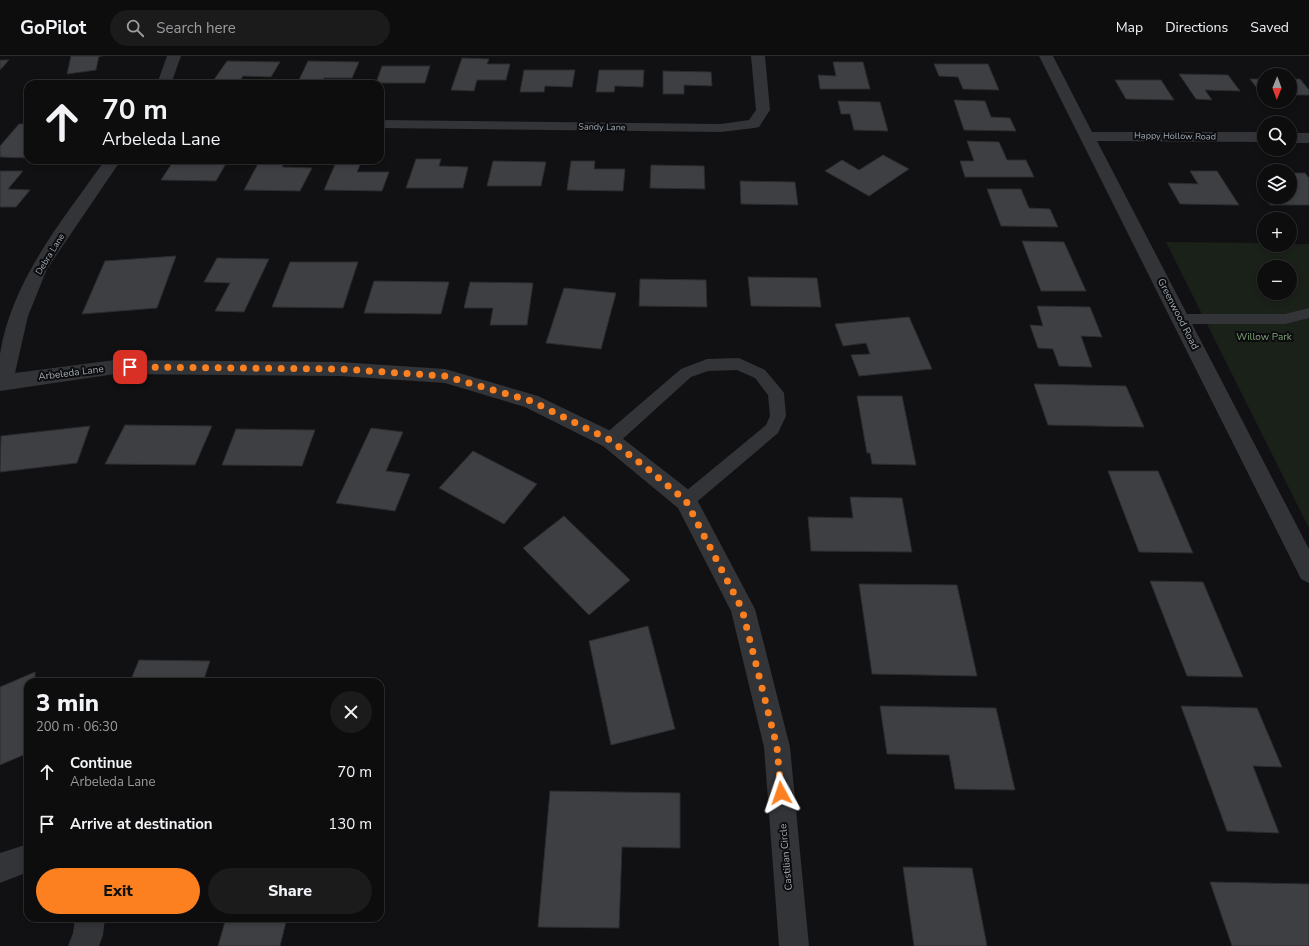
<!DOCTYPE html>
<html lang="en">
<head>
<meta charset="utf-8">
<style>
  :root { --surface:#0d0d0e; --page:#1b1b1c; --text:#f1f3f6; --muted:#9a9c9e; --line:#2d2d2e; --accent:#fc8020 }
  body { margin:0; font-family:"Nunito Sans",sans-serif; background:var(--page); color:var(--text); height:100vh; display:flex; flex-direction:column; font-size:15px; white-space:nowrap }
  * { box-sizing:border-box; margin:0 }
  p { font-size:13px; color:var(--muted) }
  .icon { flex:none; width:22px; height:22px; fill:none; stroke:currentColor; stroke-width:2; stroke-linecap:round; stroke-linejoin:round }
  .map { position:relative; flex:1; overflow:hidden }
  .sheet { position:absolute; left:24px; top:622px; width:360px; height:244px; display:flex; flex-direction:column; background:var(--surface); border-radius:12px; box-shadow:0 2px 6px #0003,0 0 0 1px var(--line) }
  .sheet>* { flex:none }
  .banner { position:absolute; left:24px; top:24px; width:360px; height:84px; border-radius:12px; box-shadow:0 2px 6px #0003,0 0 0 1px var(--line); background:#0d0d0e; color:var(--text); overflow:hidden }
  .needle { width:26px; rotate:181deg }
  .tools { position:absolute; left:1257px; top:12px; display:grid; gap:8px }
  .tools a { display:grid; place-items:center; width:40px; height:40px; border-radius:50%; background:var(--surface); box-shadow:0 2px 6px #0003,0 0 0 1px var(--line); font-size:20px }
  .pin { position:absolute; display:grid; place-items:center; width:34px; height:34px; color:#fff; margin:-17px; border-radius:8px; box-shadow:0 2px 6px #0006 }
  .me { position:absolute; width:44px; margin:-22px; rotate:355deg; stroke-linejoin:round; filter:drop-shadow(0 0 3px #0008) }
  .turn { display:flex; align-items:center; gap:14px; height:84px; padding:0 12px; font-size:18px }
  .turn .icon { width:52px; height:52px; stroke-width:2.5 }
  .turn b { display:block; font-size:28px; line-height:34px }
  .round { display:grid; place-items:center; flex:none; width:42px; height:42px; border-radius:21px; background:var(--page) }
  .overview { display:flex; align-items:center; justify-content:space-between; height:68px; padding:0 12px }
  h1 { font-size:24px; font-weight:800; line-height:30px }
  .action { display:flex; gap:8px; margin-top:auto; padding:8px 12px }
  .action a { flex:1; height:46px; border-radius:24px; background:var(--accent); color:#111; font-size:16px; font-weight:800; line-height:46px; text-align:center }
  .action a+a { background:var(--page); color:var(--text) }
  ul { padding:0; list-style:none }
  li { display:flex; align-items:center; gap:12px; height:52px; padding:0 12px }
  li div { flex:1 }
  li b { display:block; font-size:15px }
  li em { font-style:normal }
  header { display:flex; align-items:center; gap:24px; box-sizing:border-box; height:56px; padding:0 20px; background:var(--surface); border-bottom:1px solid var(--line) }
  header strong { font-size:19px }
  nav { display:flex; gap:22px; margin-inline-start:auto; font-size:14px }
  .search { width:280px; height:36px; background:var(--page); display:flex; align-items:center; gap:10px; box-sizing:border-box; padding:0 14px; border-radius:22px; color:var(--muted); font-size:15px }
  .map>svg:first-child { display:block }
  .green { fill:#1a2119; fill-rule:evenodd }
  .building { fill:#3d3f43; stroke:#2b2c2f }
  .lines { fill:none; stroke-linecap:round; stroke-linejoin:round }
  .service { fill:#323438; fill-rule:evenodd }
  .minor { fill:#323438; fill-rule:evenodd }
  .route { stroke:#fc8020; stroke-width:7; stroke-dasharray:0 12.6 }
  .labels { text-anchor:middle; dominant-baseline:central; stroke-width:4; stroke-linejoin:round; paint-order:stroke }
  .far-street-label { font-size:9px; fill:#a1abb4; stroke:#0c0c0e }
  .street-label { font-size:10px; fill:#a1abb4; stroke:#0c0c0e }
  .park-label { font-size:10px; fill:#7ea177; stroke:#0c0c0e }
</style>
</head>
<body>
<header>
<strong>GoPilot</strong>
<div class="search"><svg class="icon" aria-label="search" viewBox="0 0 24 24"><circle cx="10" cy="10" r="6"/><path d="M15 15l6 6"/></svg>Search here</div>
<nav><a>Map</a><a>Directions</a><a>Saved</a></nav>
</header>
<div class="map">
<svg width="1309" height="890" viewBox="0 0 1309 890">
  <rect width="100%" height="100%" fill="#111113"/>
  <path class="green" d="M1166,186L1264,187V189L1309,188V472ZM1264,211H1290V237H1264Z"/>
  <g class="building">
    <path d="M71,0H102H99L96,14L67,18Z"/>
    <path d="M462,2L489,3L487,8H510L506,24H477L474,35L451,34Z"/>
    <path d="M0,4H9L0,14Z"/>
    <path d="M227,5L280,6L271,21L243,20L238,28H211Z"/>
    <path d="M308,5L359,6L352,22H324L321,28H297Z"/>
    <path d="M833,6H863L870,33H820L818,19L836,20Z"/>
    <path d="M934,8H988L999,34L963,33L958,21L939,20Z"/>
    <path d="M382,10H430L425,27H376Z"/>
    <path d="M524,14H575L572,31L545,30L544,36H520Z"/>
    <path d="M599,14H644L643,31L615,30L614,36H596Z"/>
    <path d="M663,15L711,16L712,30L684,29V38H663Z"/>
    <path d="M1179,18L1228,19L1240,35L1205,34L1212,44L1196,43Z"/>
    <path d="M1250,23H1264V41Z"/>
    <path d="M1290,23H1300L1309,34V39H1290Z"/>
    <path d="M1115,24H1161L1174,44L1126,43Z"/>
    <path d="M954,44L985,45L991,61L1010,62L1016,75L964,74Z"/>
    <path d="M838,45L880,46L888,75L854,74L850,58H841Z"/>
    <path d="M19,68H28V102L0,101V90Z"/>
    <path d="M967,85L999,86L1007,104H1026L1034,121H965L960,105H974Z"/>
    <path d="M883,99L909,113L869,140L825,115L842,104L859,114Z"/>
    <path d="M416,103H441L439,110L468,111L463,132H406Z"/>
    <path d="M174,104H228L216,125L161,124Z"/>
    <path d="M260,104H286L282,111L312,112L300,135L244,134Z"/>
    <path d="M337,104H362L357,116H389L382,135L324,134Z"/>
    <path d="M493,105L546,106L541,130H487Z"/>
    <path d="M571,105H595L594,113H625L623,135L567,134Z"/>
    <path d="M651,109L704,110L705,133L650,132Z"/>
    <path d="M0,115H23L8,133L30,134L16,151H0Z"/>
    <path d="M1190,115H1217L1239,149L1180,148L1168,127L1198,128Z"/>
    <path d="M1290,117H1305L1309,122V149H1270L1265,141H1290Z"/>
    <path d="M740,125L795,126L798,149L741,148Z"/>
    <path d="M1256,128H1264V139Z"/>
    <path d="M987,133H1021L1029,152L1050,153L1058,171L1001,170Z"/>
    <path d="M1022,185L1064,186L1086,235H1041Z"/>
    <path d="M176,200L157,252L82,258L105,205Z"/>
    <path d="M217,202L269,203L244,256L215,255L230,227L204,226Z"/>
    <path d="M290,206H358L343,252L272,251Z"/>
    <path d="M748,221L817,222L821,251L751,250Z"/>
    <path d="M640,223L706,224L707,251L639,250Z"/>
    <path d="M374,225L449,226L441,258L364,257Z"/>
    <path d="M470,226L533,227L527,269H490L493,252H464Z"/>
    <path d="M564,232L616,237L601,293L546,287Z"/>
    <path d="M1037,250L1090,251L1102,281L1081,280L1092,311L1059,310L1053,293L1038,292L1030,269L1043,270Z"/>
    <path d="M909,261L932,313L859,320L851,299L870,298L866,287L843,290L835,268Z"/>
    <path d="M1034,328L1126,330L1144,371L1048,369Z"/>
    <path d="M857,340H902L916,409L872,408L870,397H867Z"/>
    <path d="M125,369L212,370L195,409L105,408Z"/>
    <path d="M90,370L77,407L0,416L1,380Z"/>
    <path d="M371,372L403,376L386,415L410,418L395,455L336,447Z"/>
    <path d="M236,373L315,374L302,410L222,409Z"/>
    <path d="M473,395L537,428L504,468L439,432Z"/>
    <path d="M1108,415H1158L1193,497L1139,496Z"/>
    <path d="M850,441L902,442L912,496L811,495L808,461L853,462Z"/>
    <path d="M564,460L630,524L589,559L523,492Z"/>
    <path d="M1150,525L1203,526L1243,621L1187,620Z"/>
    <path d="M859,528L957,529L977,620L872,618Z"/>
    <path d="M648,570L675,673L611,689L589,585Z"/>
    <path d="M139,604L210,605L203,626H130Z"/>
    <path d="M35,616V626H28V697L0,709V631Z"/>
    <path d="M880,650L996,652L1015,734L955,733L949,699L887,698Z"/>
    <path d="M1181,650L1257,652L1282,711L1253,710L1279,777L1227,775Z"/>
    <path d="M550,735L680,737V792L622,791L619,872L538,871Z"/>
    <path d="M903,811L972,812L987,890H914Z"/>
    <path d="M1210,826L1309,828V890H1232Z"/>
    <path d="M226,862H287L280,890H218Z"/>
  </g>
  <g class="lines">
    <g class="service">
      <path d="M1309,252V262L1285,268H1180L1175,267L1173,263L1175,259L1180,258H1285Z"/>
      <path d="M739,302L765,314L781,333L784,337L786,360L778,377L692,450L686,452L680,450L678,445L680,440L766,369L770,360L768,339L755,322L737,314L708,315L691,321L616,389L610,390L604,389L602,384L604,379L681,313L707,303Z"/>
    </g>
    <g class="minor">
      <path d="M167,0H181L171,28H157Z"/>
      <path d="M751,0H765L770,54L759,71L754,72L721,76L380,72V64L721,68L749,64L756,54Z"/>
      <path d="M1039,0H1053L1092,76H1264V86L1097,85L1309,493V527L1301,523Z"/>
      <rect x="1290" y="77" width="19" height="10"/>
      <path d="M105,104H121L47,213L28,260L15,317L115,304L340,306L445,313L538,340L617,378L694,438L755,553L790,691L809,890H779L764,691L731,555L678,452L603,390L525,351L445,327L340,320L115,318L0,335C0,323 0,310 0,298C12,223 63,164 105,104Z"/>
      <path d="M28,788V816L0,827V797Z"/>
      <path d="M75,862H105L103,879L99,890H68L73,877Z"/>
    </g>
  </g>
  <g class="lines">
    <path class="route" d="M130,311L340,313L445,320L531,345L610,384L648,413L686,445L742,553L777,691L781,737"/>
  </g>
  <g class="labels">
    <g class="far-street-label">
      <text transform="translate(602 71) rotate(1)">Sandy Lane</text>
      <text transform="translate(1175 80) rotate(1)">Happy Hollow Road</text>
      <text transform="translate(50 198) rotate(-58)">Debra Lane</text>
    </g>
    <g class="street-label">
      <text transform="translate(1178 258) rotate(63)">Greenwood Road</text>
      <text transform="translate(71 317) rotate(-7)">Arbeleda Lane</text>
      <text transform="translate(786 801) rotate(-95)">Castilian Circle</text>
    </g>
    <g class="park-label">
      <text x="1264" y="281">Willow Park</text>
    </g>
  </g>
</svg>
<div class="tools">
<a><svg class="needle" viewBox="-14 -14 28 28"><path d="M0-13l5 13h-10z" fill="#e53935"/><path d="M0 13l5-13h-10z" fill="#9a9c9e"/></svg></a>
<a><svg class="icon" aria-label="search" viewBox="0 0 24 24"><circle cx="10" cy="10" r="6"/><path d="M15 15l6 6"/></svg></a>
<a><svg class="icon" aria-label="layers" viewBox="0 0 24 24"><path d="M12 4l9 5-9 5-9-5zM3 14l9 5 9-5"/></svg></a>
<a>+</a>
<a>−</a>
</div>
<div class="pin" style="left:130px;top:311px;background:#d93025"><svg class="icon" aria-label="arrive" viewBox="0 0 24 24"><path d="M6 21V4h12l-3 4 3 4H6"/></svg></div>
<svg class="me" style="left:781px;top:737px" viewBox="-20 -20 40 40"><path d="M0-17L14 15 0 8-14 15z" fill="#fc8020" stroke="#fff" stroke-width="4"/></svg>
<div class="banner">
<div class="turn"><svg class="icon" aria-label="ahead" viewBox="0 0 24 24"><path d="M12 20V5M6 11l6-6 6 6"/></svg><div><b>70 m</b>Arbeleda Lane</div></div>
</div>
<section class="sheet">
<div class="overview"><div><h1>3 min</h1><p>200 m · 06:30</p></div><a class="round"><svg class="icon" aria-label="close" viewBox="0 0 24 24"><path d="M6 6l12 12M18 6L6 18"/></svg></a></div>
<ul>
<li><svg class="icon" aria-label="ahead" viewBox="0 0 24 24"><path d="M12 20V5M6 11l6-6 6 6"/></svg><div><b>Continue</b><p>Arbeleda Lane</p></div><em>70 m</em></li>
<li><svg class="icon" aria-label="arrive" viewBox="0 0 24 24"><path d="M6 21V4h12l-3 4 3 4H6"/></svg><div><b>Arrive at destination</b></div><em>130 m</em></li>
</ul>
<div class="action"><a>Exit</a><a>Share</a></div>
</section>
</div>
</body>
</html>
